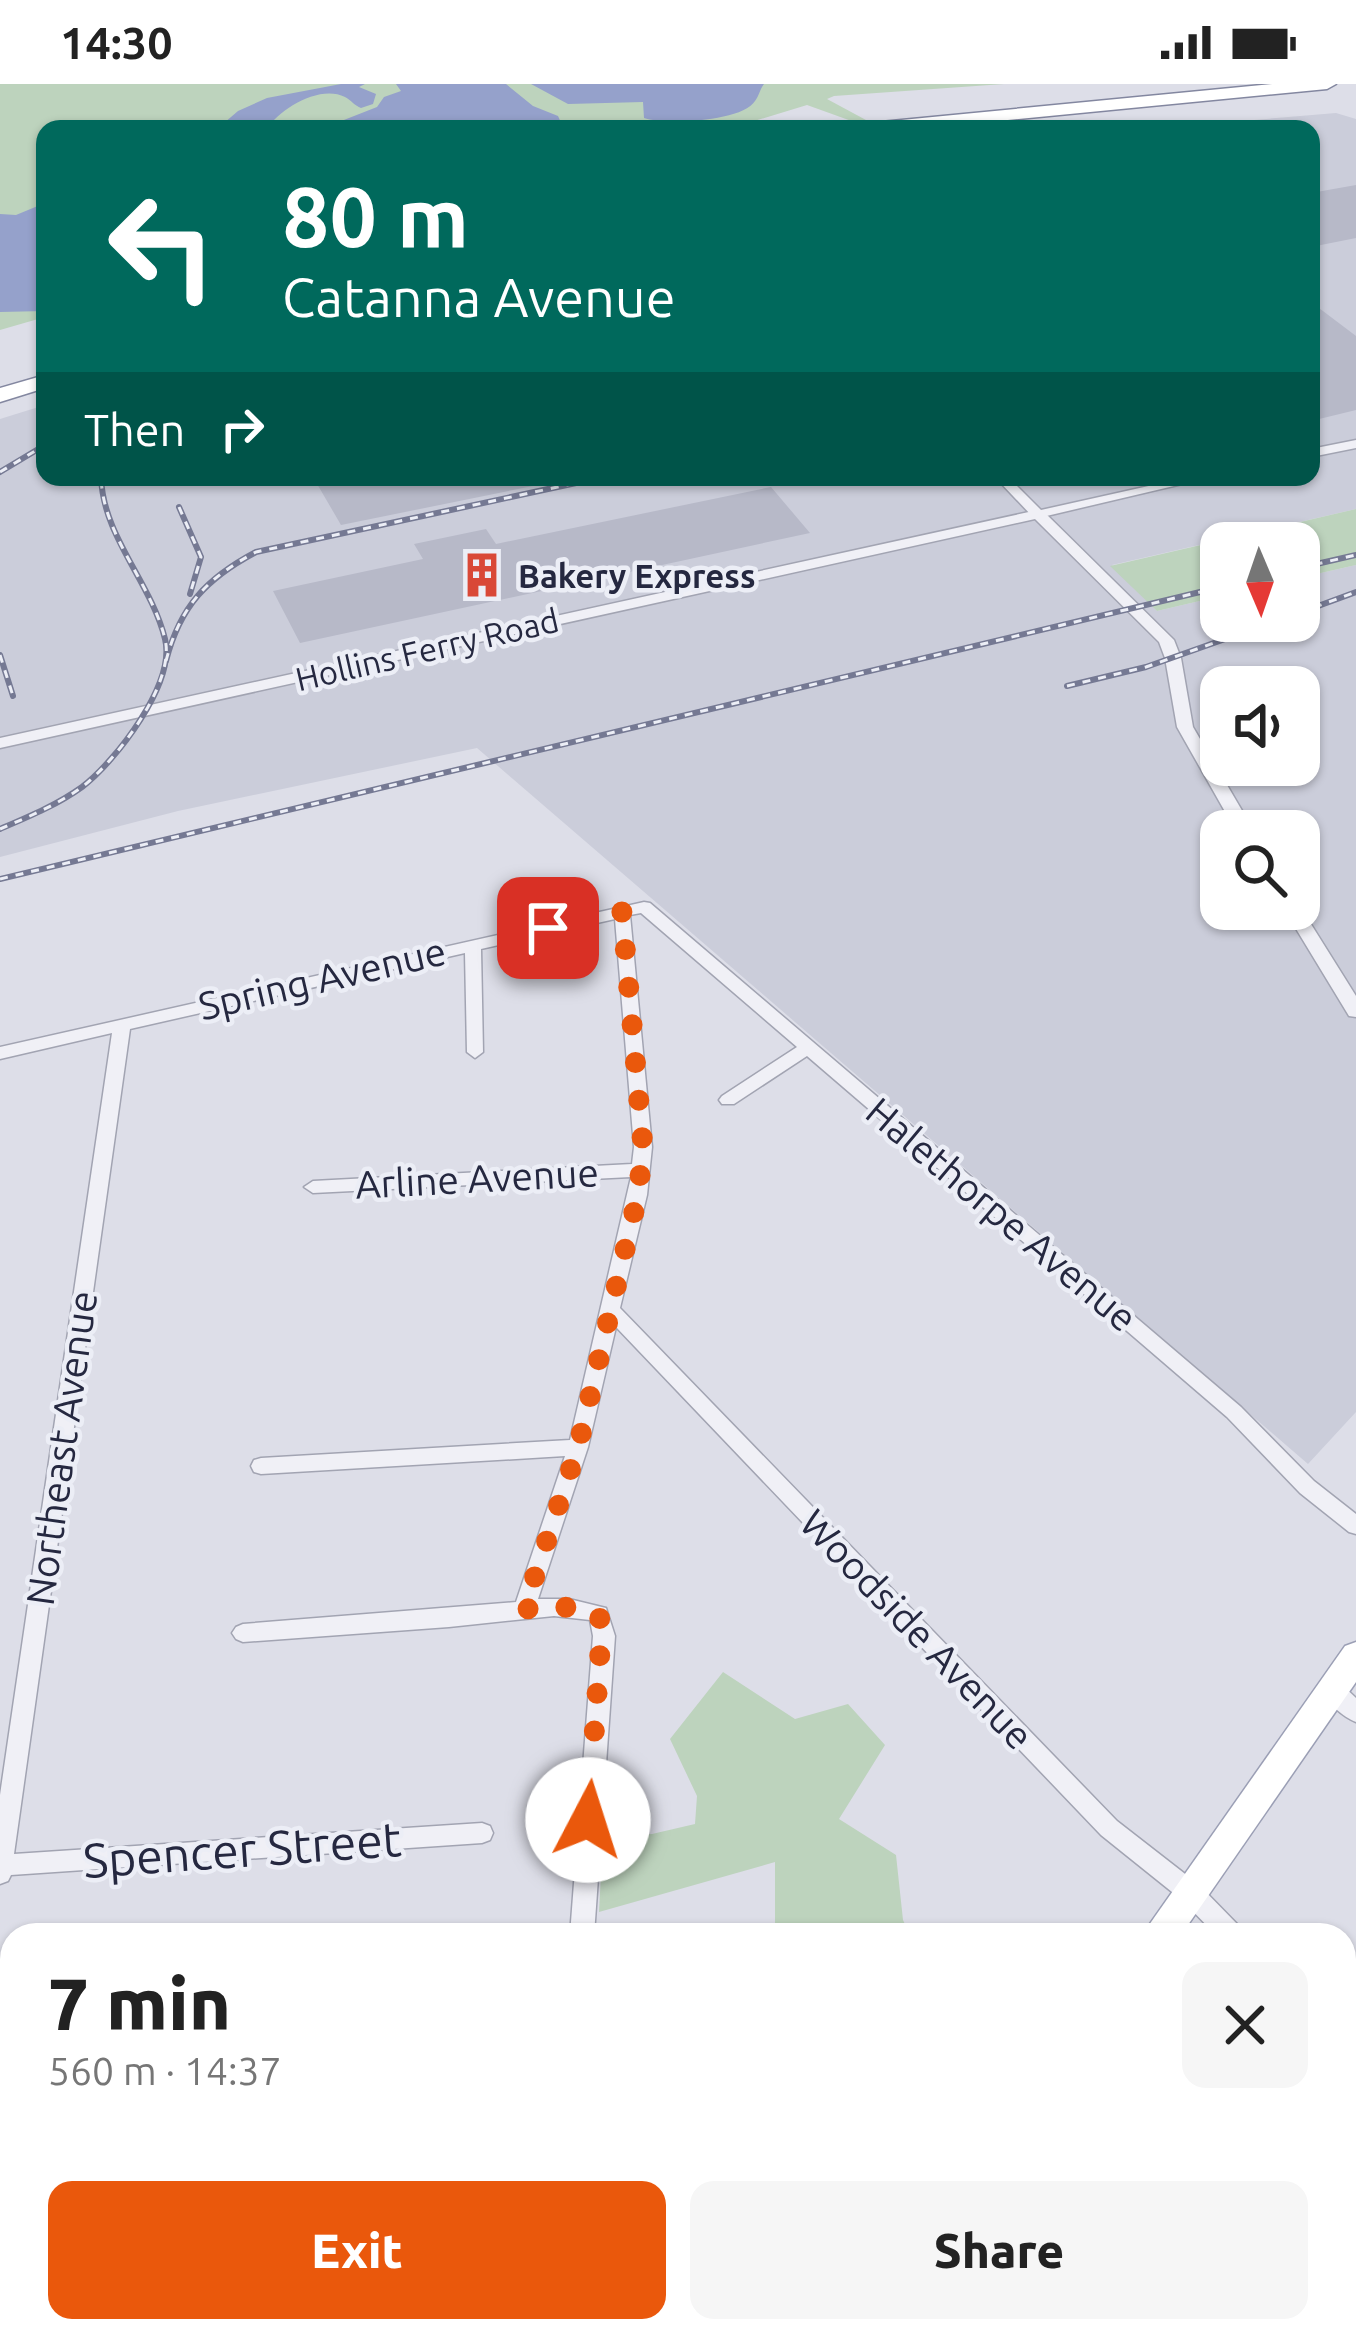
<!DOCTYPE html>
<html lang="en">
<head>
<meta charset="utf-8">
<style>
  :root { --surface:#fff; --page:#f6f6f6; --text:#222; --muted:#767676; --accent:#ea580c }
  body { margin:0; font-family:Ubuntu,sans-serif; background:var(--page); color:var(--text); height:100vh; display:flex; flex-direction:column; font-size:45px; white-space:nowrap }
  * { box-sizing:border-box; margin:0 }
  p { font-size:39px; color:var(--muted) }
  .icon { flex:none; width:66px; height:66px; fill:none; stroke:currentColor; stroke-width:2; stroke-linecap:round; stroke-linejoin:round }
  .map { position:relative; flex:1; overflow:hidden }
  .sheet { position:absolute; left:0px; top:1839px; width:1356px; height:420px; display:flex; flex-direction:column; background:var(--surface); border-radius:36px 36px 0 0; box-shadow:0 3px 9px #0004 }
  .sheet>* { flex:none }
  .top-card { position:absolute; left:36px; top:36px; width:1284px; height:366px; border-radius:24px; box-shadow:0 3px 9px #0004; background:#00695c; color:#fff; overflow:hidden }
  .needle { width:78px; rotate:178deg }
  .fabs { position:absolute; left:1200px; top:438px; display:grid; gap:24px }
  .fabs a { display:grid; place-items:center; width:120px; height:120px; border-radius:24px; background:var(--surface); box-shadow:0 3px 9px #0004; font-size:60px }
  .pin { position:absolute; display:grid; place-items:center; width:102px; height:102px; color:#fff; margin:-51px; border-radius:24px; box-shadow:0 6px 18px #0006 }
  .me { position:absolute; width:132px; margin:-66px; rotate:5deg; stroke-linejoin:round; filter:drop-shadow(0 0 9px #0008) }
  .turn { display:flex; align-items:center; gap:42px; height:252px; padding:0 48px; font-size:54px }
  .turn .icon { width:156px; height:156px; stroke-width:2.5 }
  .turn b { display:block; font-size:84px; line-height:102px }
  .then { display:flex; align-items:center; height:114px; padding:0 48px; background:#0003; gap:24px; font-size:45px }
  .round { display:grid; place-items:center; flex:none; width:126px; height:126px; border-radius:24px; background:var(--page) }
  .head { display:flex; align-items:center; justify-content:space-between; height:204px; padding:0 48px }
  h1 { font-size:72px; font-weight:800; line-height:90px }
  .cta { display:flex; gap:24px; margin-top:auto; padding:24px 48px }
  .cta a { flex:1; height:138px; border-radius:24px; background:var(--accent); color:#fff; font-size:48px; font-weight:800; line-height:138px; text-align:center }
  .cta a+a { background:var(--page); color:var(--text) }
  .status { display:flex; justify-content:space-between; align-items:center; height:84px; padding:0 60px; background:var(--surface); direction:ltr }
  .status svg { height:33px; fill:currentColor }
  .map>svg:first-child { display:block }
  .built { fill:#cbcdda; fill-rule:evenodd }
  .green { fill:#bdd3bd }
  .water { fill:#95a1cb }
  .building { fill:#b7b9c8 }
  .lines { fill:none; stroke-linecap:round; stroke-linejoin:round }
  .minor-casing { stroke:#a2a4b2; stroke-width:3 }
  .tertiary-casing { stroke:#a2a4b2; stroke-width:3 }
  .primary-casing { stroke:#9b9fb5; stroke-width:3 }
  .motorway-casing { stroke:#8387a0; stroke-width:3 }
  .minor { fill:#f0f0f6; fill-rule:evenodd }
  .tertiary { fill:#f0f0f6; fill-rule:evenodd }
  .primary { fill:#fff; fill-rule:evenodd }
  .motorway { fill:#fff; fill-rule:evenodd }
  .rail-casing { stroke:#757993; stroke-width:6 }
  .rail { stroke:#eceef6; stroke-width:3; stroke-dasharray:8; stroke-linecap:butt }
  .route { stroke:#ea580c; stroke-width:21; stroke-dasharray:0 37.8 }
  .labels { text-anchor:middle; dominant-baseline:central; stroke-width:9; stroke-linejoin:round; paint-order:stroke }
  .far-poi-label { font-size:33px; font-weight:bold; fill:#252840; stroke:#eceef6; text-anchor:start }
  .far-street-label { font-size:33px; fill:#252840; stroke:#eceef6 }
  .street-label { font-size:39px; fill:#252840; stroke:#eceef6 }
  .near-street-label { font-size:48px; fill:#252840; stroke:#eceef6 }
</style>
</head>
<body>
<div class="status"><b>14:30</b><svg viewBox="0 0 49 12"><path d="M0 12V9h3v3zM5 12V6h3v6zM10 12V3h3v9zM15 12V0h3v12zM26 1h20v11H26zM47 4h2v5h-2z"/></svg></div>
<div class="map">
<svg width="1356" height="2259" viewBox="0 0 1356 2259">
  <rect width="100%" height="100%" fill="#dddee8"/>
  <path class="built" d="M1336,29L1356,35V425L1112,481L1157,527L1221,512V537H1299V494L1356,481V1328L1308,1380L477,664L178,727L0,773V335L45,321V393H1311V45H1148ZM1221,603H1299V681H1221ZM1221,747H1299V825H1221Z"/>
  <g class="green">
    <path d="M0,0H1004L834,12L827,15L866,36L857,39L807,21L728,45H45V233L0,246Z"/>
    <path d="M1356,425V481L1299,494V459H1221V512L1157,527L1110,482Z"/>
    <path d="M723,1588L795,1635L848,1620L885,1661L839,1735L896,1771L903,1836L910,1851H775V1778L599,1828L603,1753L652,1750L695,1740L697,1712L670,1655Z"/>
  </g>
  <g class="water">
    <path d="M341,0H365L359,3L376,10L373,20L361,24C355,22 351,16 345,13C320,0 279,25 267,45H217L238,27L267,14Z"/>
    <path d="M396,0H506L533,22L558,32L563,43L321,45L377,23L384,13L401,7Z"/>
    <path d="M531,0H764C760,5 759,12 755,17C742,38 664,41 644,34L643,18L568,20Z"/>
    <path d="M45,119V199L39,204L45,207V227L0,228V130L16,131Z"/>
  </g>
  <g class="building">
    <path d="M1356,101V154L1311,163V109Z"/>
    <path d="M1311,218L1356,252V326L1311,337Z"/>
    <path d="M313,393H547L548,399L341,441Z"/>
    <path d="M771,403L810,449L300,559L273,507L423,475L414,460L486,445L496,460Z"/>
  </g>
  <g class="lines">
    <g class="minor-casing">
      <g id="minor">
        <path d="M1356,356V364L1311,373V365Z"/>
        <path d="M159,393H183C178,399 164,399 159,393Z"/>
        <path d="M995,393H1008L1041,426L1189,393H1212L1038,434L1033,433Z"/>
        <path d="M644,818L650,819L1241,1323L1314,1397L1356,1430V1450L1349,1448L1300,1409L1227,1333L807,972L734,1020H722L719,1016L722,1012L797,963L641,829L630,831L652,1063L647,1111L620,1224L1117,1737L1198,1800L1240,1843L1244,1851H1216L1182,1816L1101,1751L616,1243L588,1363L538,1515H569L606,1524L615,1552L594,1851H570L593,1552L590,1536L554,1532L449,1543L243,1558L236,1555L232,1549L236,1543L243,1540L516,1518L565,1372L261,1390L254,1388L251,1382L254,1376L261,1374L570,1356L631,1093L313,1109L304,1103L313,1097L632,1080L634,1063L615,835L481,865L483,968L475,974L467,968L465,869L130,945L14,1770L482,1739L490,1742L493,1749L490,1756L482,1759L11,1791L8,1797L0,1800V1711L112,949L0,975V963Z"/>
        <path d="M1332,1597L1340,1599L1356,1614V1638C1343,1633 1327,1619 1321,1606L1324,1599Z"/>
        <path d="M1344,1954L1356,1961V1991L1344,1984Z"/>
        <path d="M12,2106V2132L0,2133V2107Z"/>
        <path d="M535,2247H561L562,2259H536Z"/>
        <path d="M1226,2247H1257L1263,2259H1232Z"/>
      </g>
    </g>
    <g class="tertiary-casing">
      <g id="tertiary">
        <path d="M1038,426L1043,427L1174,556L1181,574L1193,643L1254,747H1236L1177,643L1165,574L1159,558L1035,435L0,664V654Z"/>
        <path d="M1299,821L1356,912V933L1349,932L1284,825H1299Z"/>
      </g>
    </g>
    <g class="primary-casing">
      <g id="primary">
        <path d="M1356,1558V1598L1181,1851H1142L1345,1562Z"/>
        <path d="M856,2247H900L895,2259H851Z"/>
      </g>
    </g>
    <g class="motorway-casing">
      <g id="motorway">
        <path d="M1272,0H1336L1327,5L916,45H851L860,40Z"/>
        <path d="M45,291V304L0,318V304Z"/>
      </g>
    </g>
    <use href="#minor" class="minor"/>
    <use href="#tertiary" class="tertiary"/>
    <use href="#primary" class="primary"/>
    <use href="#motorway" class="motorway"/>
    <g class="rail-casing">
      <g id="rail">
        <path d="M0,388L45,361"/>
        <path d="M179,423L201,473L190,510"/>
        <path d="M1299,484L1356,471"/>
        <path d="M1299,529L1356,508"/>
        <path d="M0,571L13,612"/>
        <path d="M166,577C180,522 207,494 256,468L604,393"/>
        <path d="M1067,602L1146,583L1276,537"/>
        <path d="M0,745C28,733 57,721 82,703C116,677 176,599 165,555C151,498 103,453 101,393"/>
        <path d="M0,795L1221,503"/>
      </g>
    </g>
    <use href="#rail" class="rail"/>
  </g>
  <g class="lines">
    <path class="route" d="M548,844L622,828L643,1063L638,1111L578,1363L524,1525L572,1523L598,1530L602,1540L588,1736"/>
  </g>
  <defs>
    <g id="building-bare" transform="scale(3.6)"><path d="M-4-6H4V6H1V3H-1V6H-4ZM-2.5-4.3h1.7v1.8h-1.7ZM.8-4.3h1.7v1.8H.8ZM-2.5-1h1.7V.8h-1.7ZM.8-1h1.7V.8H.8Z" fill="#d94837" stroke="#eceef6" stroke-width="2.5" paint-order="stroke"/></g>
  </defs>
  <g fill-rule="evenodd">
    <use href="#building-bare" x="482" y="491"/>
  </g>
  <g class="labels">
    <g class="far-poi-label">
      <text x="518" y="491">Bakery Express</text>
    </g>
    <g class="far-street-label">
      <text transform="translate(427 565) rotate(-13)">Hollins Ferry Road</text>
    </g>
    <g class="street-label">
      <text transform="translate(322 894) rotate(-13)">Spring Avenue</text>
      <text transform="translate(477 1094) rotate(-3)">Arline Avenue</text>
      <text transform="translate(1002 1130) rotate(40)">Halethorpe Avenue</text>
      <text transform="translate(61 1364) rotate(-82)">Northeast Avenue</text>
      <text transform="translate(917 1545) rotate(46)">Woodside Avenue</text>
    </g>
    <g class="near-street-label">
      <text transform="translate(242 1765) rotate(-4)">Spencer Street</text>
    </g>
  </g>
</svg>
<div class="fabs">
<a><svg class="needle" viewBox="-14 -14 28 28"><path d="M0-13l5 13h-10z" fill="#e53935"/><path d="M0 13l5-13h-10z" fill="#767676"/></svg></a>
<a><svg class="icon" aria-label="sound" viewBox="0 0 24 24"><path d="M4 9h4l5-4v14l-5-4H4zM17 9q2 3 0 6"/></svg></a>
<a><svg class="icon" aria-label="search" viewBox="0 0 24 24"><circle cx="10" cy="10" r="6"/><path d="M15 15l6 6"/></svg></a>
</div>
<div class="pin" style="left:548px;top:844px;background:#d93025"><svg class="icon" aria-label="arrive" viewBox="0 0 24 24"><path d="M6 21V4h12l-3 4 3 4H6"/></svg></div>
<svg class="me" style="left:588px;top:1736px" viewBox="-20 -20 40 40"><circle r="19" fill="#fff"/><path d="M0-13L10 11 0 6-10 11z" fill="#ea580c"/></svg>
<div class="top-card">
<div class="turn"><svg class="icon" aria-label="left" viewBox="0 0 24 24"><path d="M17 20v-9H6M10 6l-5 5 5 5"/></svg><div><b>80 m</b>Catanna Avenue</div></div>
<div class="then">Then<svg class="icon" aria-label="right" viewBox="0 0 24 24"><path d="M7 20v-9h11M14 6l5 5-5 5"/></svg></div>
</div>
<section class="sheet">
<div class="head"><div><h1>7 min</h1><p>560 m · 14:37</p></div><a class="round"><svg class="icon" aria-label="close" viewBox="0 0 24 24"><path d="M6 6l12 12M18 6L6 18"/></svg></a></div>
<div class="cta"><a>Exit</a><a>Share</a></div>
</section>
</div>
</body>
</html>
